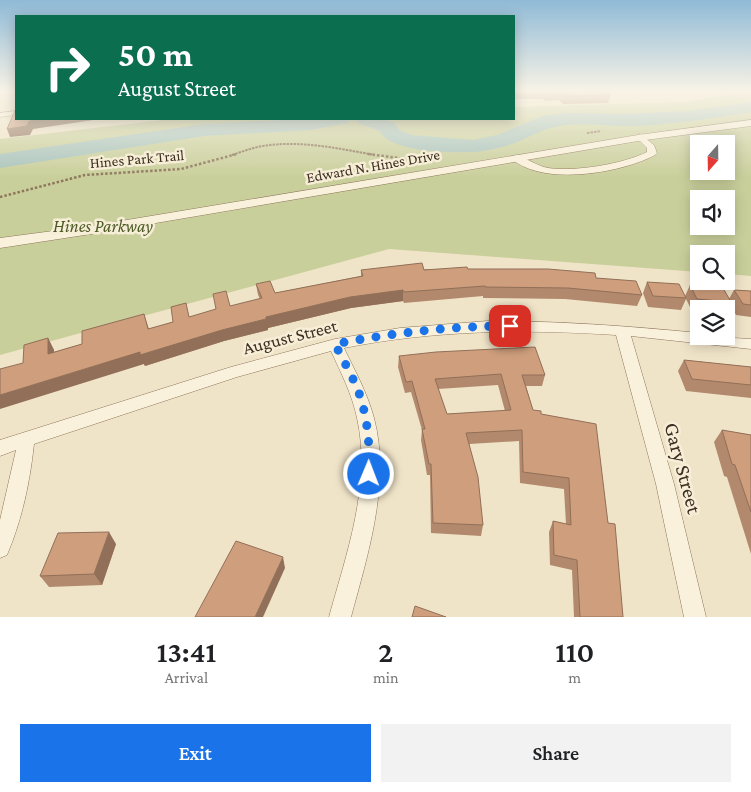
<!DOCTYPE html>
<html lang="en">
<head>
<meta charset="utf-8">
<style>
  :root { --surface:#fff; --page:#f2f2f2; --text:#202124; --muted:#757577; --accent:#1a73e8 }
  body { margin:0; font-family:"Crimson Pro",serif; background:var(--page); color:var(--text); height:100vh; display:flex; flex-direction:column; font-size:19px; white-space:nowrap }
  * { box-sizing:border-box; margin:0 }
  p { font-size:16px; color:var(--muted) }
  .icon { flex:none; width:28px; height:28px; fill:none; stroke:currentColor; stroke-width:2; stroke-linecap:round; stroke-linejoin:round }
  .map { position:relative; height:617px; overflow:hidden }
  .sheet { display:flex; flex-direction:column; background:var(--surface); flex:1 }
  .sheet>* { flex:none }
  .guide { position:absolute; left:15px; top:15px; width:500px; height:105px; border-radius:0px; box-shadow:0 2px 12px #0003; background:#0b6e4f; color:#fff; overflow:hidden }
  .needle { width:32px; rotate:200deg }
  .controls { position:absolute; left:690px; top:135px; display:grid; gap:10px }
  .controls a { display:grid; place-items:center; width:45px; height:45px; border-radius:0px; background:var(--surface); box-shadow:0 2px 12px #0003; font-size:25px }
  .pin { position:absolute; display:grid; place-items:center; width:42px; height:42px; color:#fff; margin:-21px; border-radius:10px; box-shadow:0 2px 8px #0006 }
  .me { position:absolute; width:55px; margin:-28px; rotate:1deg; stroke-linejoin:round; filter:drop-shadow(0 0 4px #0008) }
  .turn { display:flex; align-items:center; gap:18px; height:105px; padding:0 20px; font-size:22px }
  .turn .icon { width:65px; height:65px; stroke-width:2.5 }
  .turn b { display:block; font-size:35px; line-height:42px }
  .eta { display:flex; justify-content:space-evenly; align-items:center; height:85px; text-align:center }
  .eta b { font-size:30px; font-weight:600; line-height:35px }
  .button { display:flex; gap:10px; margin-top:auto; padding:10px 20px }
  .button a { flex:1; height:58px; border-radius:0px; background:var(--accent); color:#fff; font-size:20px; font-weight:600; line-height:58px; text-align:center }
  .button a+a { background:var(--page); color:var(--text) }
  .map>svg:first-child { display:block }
  .green { fill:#c9cf9b; fill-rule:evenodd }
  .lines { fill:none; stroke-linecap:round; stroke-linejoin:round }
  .river { fill:#a9c4bc; fill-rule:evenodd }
  .minor-casing { stroke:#8d765c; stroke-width:1 }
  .tertiary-casing { stroke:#8d765c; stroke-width:1 }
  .path-far1 { stroke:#8d765c; stroke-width:2; stroke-dasharray:2.5 1; stroke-linecap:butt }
  .path { stroke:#8d765c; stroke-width:2.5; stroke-dasharray:2.5 2; stroke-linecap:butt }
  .minor { fill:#faf1dc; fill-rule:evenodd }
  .tertiary { fill:#faf1dc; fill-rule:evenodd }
  .wall { fill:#b2896c; fill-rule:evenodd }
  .shaded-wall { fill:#916f58 }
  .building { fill:#cf9f7d; stroke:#916f58; fill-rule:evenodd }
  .route { stroke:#1a73e8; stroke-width:9; stroke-dasharray:0 16.2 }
  .labels { text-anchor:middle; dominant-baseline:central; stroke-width:5; stroke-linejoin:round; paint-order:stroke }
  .far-street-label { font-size:15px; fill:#3d2e20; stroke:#f7eed8 }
  .park-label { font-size:18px; font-style:italic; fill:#4d5a26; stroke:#f7eed8 }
  .street-label { font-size:18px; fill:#3d2e20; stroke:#f7eed8 }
  .near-street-label { font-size:21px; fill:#3d2e20; stroke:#f7eed8 }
</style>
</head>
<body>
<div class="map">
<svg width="751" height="617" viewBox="0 0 751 617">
  <rect width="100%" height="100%" fill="#f0e4c8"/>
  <path class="green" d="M741,91H751V276L726,274V254H699V272L389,249L0,355V139L171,119H514V107L688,102ZM699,144H726V171H699ZM699,199H726V226H699Z"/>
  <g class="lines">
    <g class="river">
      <path d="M751,102V112C709,119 669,125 627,126C606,126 586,123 566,125C543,127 530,138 509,145C498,148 484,152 472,152C451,153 388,152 380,131L358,123L355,119H383L395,123L399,130L411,135L473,140L497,135L543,116L567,113L626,114L689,111Z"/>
      <path d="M300,119H351L348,123L311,130L204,136L0,168V154L204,124Z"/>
    </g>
    <g class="minor-casing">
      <g id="minor">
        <path d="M16,111V115L0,117V113Z"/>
        <path d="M640,134L654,145L657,153L655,155C622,173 541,187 511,158L516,155C527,158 537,166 548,168C575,172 623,164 647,152V148L636,137Z"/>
        <path d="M488,321C559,321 628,326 699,333V336L751,339V349L631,336L674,484L706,617H684L656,484L616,335C524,329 435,330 344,348C355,371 367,392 374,418C391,482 368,554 351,617H329C346,555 372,484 357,418C352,394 341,373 331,351L237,377L34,444C30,482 22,520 7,555L0,558V520L16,450L0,456V440L231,367L335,339L400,328Z"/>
      </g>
    </g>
    <g class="tertiary-casing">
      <path id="tertiary" d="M751,120V126L638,141L91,234L0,248V238L91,226L638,135Z"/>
    </g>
    <g class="path-far1">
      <path d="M587,133L601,131"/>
      <path d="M232,155C244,151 257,146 270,145C305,141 341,149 375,155"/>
    </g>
    <g class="path">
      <path d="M368,154L421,161"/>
      <path d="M0,197L85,175L181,169L237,154"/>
    </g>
    <use href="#minor" class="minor"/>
    <use href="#tertiary" class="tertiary"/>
  </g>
  <g class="wall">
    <path d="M514,91H607L611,95L608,103L563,104L559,100L545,101L543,99H514Z"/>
    <path d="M468,269L596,278L642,295L637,306L565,299L483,298V296L404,303L403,301L351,308L268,328V330L224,341L145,366L144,364L23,363L48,338L54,350V352L82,344L144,314L149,329L189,317L260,299L258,295L256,284L275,293L361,276V270Z"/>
    <path d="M647,282L685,296L690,285L729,299L734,290L751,291V317L736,315L730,304L726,311V309H699V312L692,311L686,299L681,310L648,307L643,293Z"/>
    <path d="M399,356L545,375L542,386H526L533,410L541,414L608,523L623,617H574L572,570L550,565L549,532L553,521L566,524L564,489L520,483L519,441L469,444L483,525L481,536L431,533L430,475H427L421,440L422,430L411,392L405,393L398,367ZM498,385L505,411L447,414L438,389Z"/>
    <path d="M684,360L751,367V398L686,391L678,371Z"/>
    <path d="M722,430L751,435V554L727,477L724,476L714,442Z"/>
    <path d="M116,544L102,585L49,587L40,576Z"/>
  </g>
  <g class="shaded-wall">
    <path d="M42,119H100L33,129L30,135L10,137L7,129L29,121Z"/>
    <path d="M403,290V301L351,308L268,328V330L224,341L145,366L144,364L0,409V395L140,352L266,317L350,297Z"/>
    <path d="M48,338L54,350V365L48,354Z"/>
    <path d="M109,532L116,544L102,585L94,574Z"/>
    <path d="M283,557L285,568L263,617H255Z"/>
  </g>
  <g class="building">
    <path d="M545,91H607L611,95L565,96L561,92L546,93Z"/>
    <path d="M16,108V119H42L29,121L27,126L7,129Z"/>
    <path d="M422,263L424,270L467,267L468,269H548L595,273L596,278L636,281L642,295L568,288L485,287V286L404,292L403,290L350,297L266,317V319L222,330L140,355V352L0,395V369L23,363L24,345L48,338V354L82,344V331L144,314L148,329L173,322L171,307L186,303L189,317L216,309L213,294L226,291L230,306L262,298L256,284L270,281L275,293L363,276L361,270Z"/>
    <path d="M647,282L679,284L686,298L653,296Z"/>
    <path d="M690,285L723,288L731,302L697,299Z"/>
    <path d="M734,290L751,291V305L743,304Z"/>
    <path d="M535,347L545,375H522L533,410L541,411V414L596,424L608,523L615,524L623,617H580L577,560L554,555L553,521L571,525L569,478L523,472L522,430L466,433L478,477L483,525L433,523L431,464H429L422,429H425L412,381L406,382L399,356L436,352ZM501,374L511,410L447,414L435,379Z"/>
    <path d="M684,360L751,367V385L692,379Z"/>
    <path d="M722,430L751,435V512L735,465L732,464Z"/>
    <path d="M109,532L94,574L40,576L58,533Z"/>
    <path d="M236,541L283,557L255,617H195Z"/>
    <path d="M415,606L446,617H412Z"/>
  </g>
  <linearGradient id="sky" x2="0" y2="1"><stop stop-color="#8fbad6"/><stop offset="0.51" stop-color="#f8f3e6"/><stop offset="1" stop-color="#f8f3e6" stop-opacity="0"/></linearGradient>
  <rect width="751" height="178" fill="url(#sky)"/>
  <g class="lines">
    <path class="route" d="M369,474C370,447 368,419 359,393C353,377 343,360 335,344C393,333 451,326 510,326"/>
  </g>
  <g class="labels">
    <g class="far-street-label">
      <text transform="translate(137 159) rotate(-5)">Hines Park Trail</text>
      <text transform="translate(373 166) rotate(-10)">Edward N. Hines Drive</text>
    </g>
    <g class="park-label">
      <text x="103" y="226">Hines Parkway</text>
    </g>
    <g class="street-label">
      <text transform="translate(290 337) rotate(-14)">August Street</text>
    </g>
    <g class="near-street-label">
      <text transform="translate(683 468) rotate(75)">Gary Street</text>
    </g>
  </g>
</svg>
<div class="controls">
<a><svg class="needle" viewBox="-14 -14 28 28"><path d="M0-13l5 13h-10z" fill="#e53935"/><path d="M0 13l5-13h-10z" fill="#757577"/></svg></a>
<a><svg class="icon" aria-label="sound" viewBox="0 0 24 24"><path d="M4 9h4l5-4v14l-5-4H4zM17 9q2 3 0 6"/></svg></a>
<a><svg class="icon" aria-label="search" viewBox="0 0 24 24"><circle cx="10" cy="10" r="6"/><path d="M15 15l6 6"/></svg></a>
<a><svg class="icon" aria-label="layers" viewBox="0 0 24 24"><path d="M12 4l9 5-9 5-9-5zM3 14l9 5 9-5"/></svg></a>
</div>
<div class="pin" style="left:510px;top:326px;background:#d93025"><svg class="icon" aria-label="arrive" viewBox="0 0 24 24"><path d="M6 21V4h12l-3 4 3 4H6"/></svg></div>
<svg class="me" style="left:369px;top:474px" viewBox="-20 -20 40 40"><circle r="17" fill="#1a73e8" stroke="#fff" stroke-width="3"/><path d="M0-11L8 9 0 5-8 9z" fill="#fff"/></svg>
<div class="guide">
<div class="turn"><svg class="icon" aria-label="right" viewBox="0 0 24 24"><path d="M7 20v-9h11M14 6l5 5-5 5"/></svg><div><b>50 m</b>August Street</div></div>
</div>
</div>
<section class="sheet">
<div class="eta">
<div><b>13:41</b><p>Arrival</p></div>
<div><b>2</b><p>min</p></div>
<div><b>110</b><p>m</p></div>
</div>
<div class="button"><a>Exit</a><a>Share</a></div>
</section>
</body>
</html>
